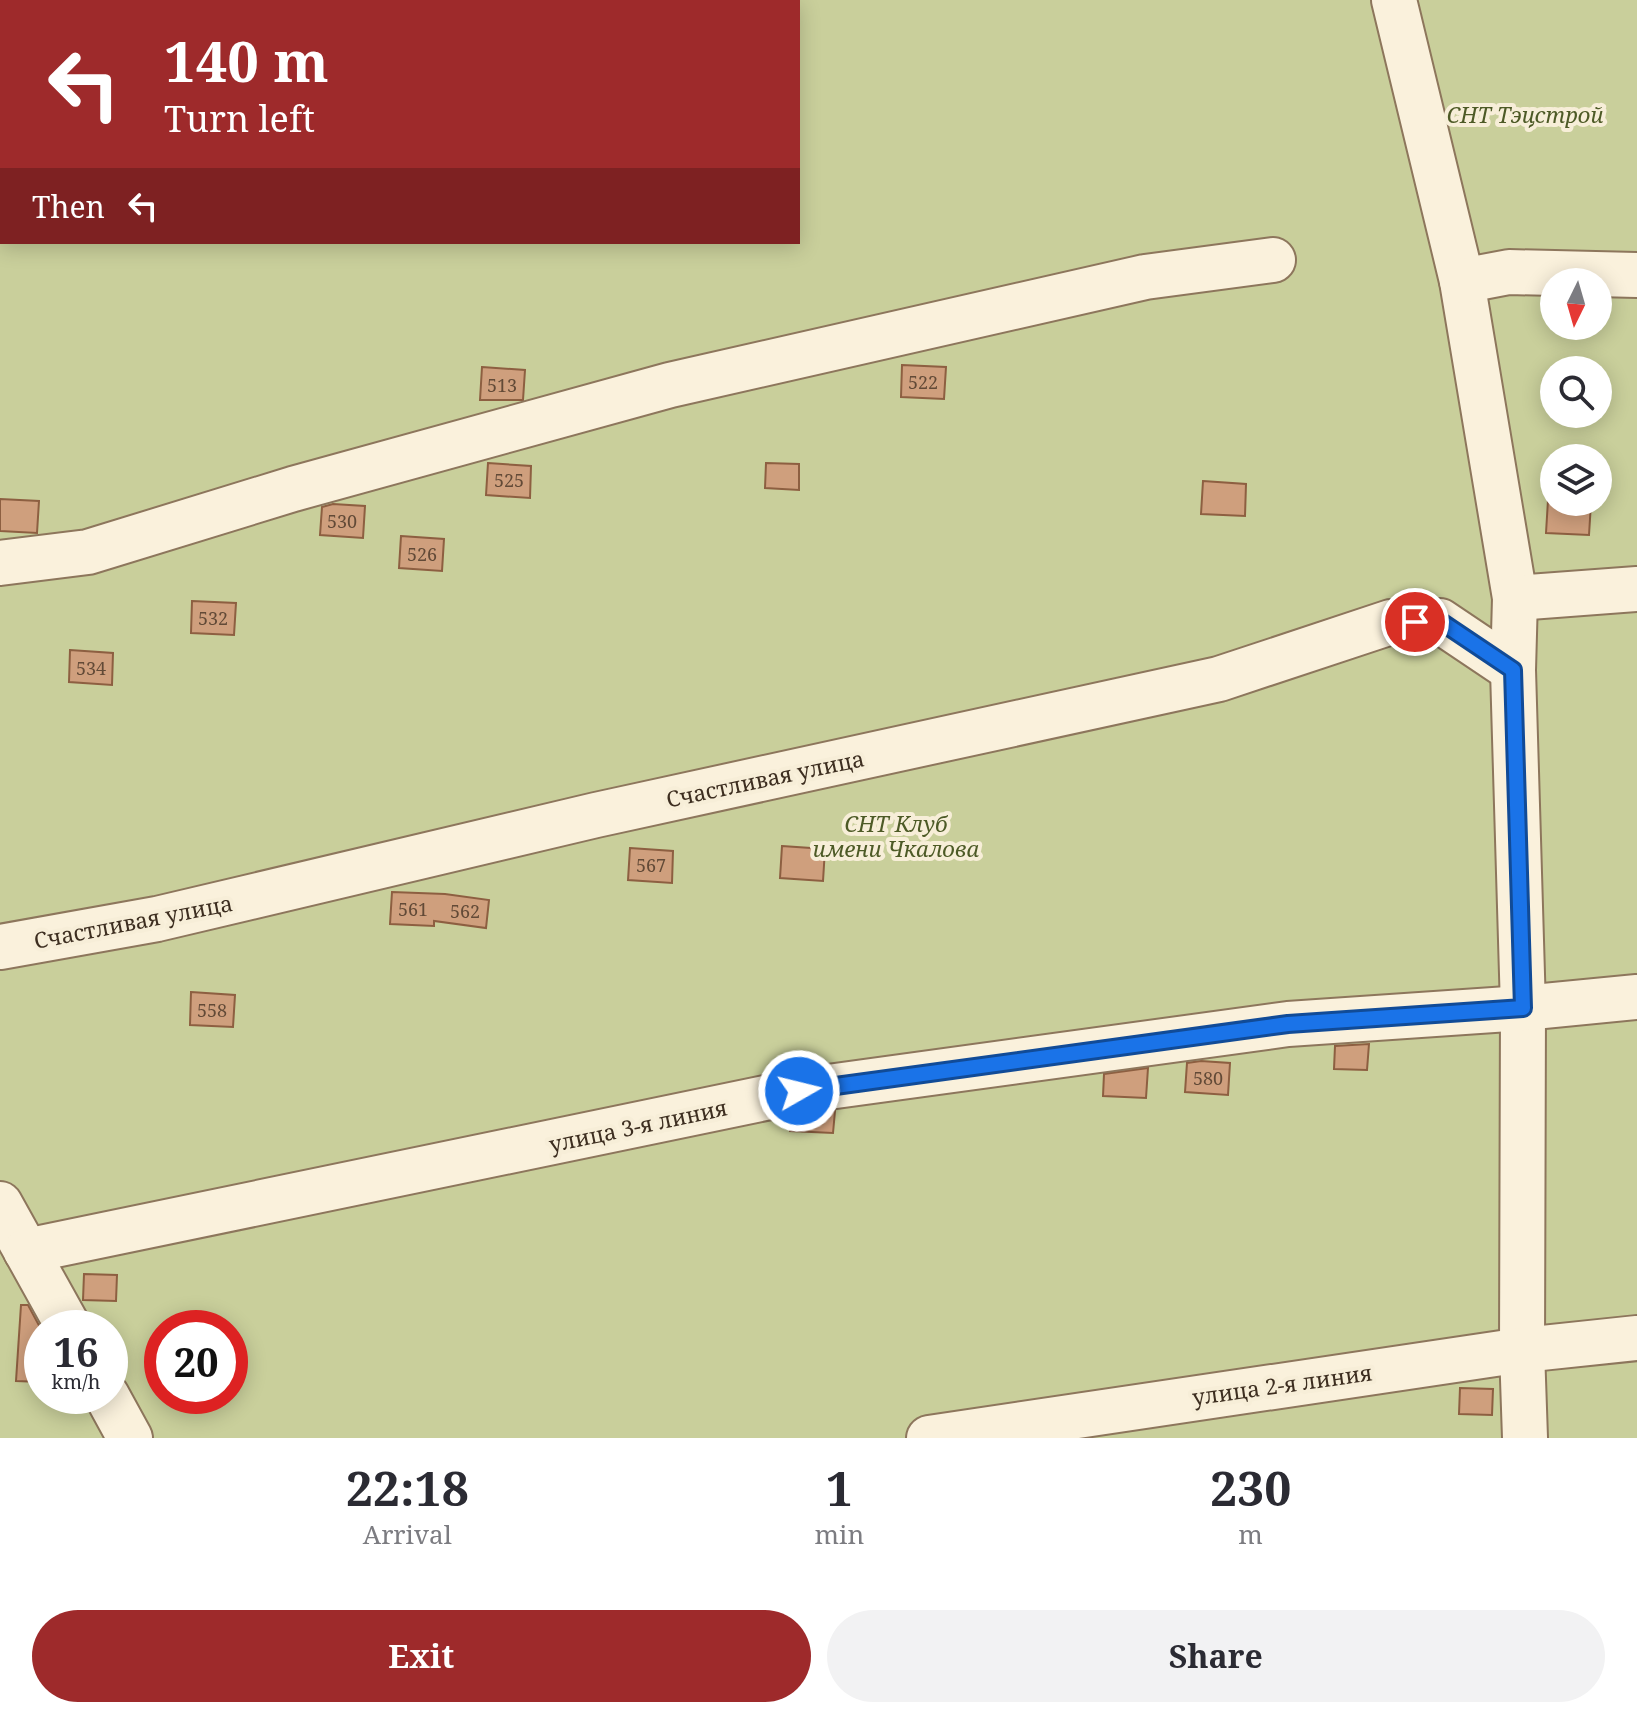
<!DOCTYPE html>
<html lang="en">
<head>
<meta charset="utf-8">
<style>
  :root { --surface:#fff; --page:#f2f2f3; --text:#2b2b33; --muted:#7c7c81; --accent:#9e2a2b }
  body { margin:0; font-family:"Noto Serif",serif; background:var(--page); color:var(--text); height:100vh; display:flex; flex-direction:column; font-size:30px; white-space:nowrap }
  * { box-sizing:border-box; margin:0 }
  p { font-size:26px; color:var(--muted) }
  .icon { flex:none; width:44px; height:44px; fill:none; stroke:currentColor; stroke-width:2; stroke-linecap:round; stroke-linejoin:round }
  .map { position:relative; height:1438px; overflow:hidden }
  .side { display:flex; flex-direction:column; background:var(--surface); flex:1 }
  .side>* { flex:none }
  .top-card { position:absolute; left:0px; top:0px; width:800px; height:244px; box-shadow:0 4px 20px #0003; background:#9e2a2b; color:#fff; overflow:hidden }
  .needle { width:52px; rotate:185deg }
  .fabs { position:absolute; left:1540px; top:268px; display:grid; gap:16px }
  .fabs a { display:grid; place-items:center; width:72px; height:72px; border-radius:50%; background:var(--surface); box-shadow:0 4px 20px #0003; font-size:40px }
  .speed { position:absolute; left:24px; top:1310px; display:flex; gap:16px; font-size:40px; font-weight:700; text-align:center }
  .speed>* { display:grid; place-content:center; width:104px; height:104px; border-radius:50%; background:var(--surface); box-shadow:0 4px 20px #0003; line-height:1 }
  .speed small { font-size:20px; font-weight:400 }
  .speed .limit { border:12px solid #d22; background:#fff; color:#111 }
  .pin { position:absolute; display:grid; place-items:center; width:68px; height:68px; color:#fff; margin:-34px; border:4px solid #fff; border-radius:50%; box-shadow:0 2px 8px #0007 }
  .me { position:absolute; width:88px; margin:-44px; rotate:82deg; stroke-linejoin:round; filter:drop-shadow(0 0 6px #0008) }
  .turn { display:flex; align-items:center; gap:28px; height:168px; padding:0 32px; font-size:36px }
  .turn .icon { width:104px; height:104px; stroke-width:2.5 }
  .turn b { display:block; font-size:56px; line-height:68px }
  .then { display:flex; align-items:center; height:76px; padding:0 32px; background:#0003; gap:16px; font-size:30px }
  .eta { display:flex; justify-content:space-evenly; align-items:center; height:136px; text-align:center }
  .eta b { font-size:48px; font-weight:700; line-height:56px }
  .button { display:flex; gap:16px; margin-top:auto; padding:16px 32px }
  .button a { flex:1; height:92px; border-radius:48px; background:var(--accent); color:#fff; font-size:32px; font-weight:700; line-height:92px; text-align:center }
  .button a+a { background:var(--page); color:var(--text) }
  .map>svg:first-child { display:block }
  .green { fill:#c9cf9b; fill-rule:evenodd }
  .building { fill:#cf9f7d; stroke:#8d5f41; stroke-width:2 }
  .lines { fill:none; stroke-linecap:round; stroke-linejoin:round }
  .minor-casing { stroke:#8d765c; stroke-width:48 }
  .minor { stroke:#faf1dc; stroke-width:44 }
  .route-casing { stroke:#114b97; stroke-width:20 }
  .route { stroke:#1a73e8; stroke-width:14 }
  .labels { text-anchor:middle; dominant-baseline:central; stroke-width:8; stroke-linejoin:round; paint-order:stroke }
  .number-label { font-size:18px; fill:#624a37 }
  .park-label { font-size:22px; font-style:italic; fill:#4d5a26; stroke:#f7eed8 }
  .street-label { font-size:22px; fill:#3d2e20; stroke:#f7eed8 }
</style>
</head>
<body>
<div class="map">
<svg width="1637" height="1438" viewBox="0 0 1637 1438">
  <rect width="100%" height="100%" fill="#f0e4c8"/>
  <path class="green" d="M0,0H1637V1438H0ZM2,2H798V242H2ZM1554,282H1598V326H1554ZM1554,370H1598V414H1554ZM1554,458H1598V502H1554ZM42,1328H110V1396H42ZM162,1328H230V1396H162Z"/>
  <g class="building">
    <path d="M902,365L946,367L944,399L901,397Z"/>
    <path d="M482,367L525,370L523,400H480Z"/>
    <path d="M488,463L531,466L530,498L486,495Z"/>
    <path d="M766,463L799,464V490L765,488Z"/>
    <path d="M1203,481L1246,484L1245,516L1201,514Z"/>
    <path d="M0,499L39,501L37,533L0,531Z"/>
    <path d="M1548,500L1591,503L1589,535L1546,533Z"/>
    <path d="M333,504L365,506L363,538L320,535L322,507Z"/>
    <path d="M401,536L444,539L442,571L399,568Z"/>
    <path d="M192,601L236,603L234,635L191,633Z"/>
    <path d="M70,650L113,653L112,685L69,682Z"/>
    <path d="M782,846L825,849L823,881L780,878Z"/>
    <path d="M630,848L673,851L672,883L628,880Z"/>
    <path d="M392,892L445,894L489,900L486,928L434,921V926L390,924Z"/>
    <path d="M191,992L235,995L233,1027L190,1025Z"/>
    <path d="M1369,1044L1367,1070L1334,1069L1335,1046Z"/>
    <path d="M1201,1061L1230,1063L1228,1095L1185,1092L1187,1063Z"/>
    <path d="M1148,1068L1146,1098L1103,1096L1104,1074Z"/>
    <path d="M835,1111L833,1133L790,1131L791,1118Z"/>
    <path d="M84,1274L117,1275L116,1301L83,1300Z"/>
    <path d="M21,1305H28L42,1331V1382L16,1381Z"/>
    <path d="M1460,1388L1493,1389L1492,1415L1459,1414Z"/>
  </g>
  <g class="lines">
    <g class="minor-casing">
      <g id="minor">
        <path d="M1394,0L1462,281L1515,598L1513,670L1523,1008L1522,1350L1525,1438"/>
        <path d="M1462,281L1509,272L1637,275"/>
        <path d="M0,563L88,552L293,489L670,385L1145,277L1273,260"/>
        <path d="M1515,598L1637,589"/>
        <path d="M0,947L157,919L596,815L1219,679L1391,622L1440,621L1513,670"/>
        <path d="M0,1204L69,1328"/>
        <path d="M26,1251L799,1091L1288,1024L1523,1008L1637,997"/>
        <path d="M107,1396L130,1438"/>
        <path d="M929,1438L1522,1350L1637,1338"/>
      </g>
    </g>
    <use href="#minor" class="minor"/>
  </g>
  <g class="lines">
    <g class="route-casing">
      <path id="route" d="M799,1091L1288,1024L1523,1008L1513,670L1440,621L1415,622"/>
    </g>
    <use href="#route" class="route"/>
  </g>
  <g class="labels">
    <g class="number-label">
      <text x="923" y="382">522</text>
      <text x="502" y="385">513</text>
      <text x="509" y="480">525</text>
      <text x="342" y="521">530</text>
      <text x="422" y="554">526</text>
      <text x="213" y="618">532</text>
      <text x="91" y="668">534</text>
      <text x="651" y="865">567</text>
      <text x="413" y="909">561</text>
      <text x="465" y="911">562</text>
      <text x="212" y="1010">558</text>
      <text x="1208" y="1078">580</text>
    </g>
    <g class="park-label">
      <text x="1525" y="114">СНТ Тэцстрой</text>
      <text x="896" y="823">СНТ Клуб<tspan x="896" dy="25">имени Чкалова</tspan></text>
    </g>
    <g class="street-label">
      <text transform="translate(765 778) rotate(-12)">Счастливая улица</text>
      <text transform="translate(133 921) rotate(-11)">Счастливая улица</text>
      <text transform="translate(638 1125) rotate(-12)">улица 3-я линия</text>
      <text transform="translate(1282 1384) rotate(-8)">улица 2-я линия</text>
    </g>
  </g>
</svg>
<div class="fabs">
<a><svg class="needle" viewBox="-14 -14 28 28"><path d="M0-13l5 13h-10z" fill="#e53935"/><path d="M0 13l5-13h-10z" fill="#7c7c81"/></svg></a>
<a><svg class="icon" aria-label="search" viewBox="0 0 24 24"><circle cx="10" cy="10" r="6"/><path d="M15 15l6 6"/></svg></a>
<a><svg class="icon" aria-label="layers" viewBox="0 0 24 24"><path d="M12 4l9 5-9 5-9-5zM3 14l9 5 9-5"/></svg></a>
</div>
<div class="speed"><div>16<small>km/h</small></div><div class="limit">20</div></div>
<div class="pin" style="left:1415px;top:622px;background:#d93025"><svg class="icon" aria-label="arrive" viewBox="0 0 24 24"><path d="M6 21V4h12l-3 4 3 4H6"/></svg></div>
<svg class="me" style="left:799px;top:1091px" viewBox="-20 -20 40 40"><circle r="17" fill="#1a73e8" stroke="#fff" stroke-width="3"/><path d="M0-11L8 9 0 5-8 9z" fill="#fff"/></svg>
<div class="top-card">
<div class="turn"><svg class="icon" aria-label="left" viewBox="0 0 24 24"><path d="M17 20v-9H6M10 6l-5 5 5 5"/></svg><div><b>140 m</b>Turn left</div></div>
<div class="then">Then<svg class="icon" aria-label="left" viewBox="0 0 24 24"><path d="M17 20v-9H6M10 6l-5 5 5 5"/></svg></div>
</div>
</div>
<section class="side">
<div class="eta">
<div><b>22:18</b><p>Arrival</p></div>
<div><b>1</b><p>min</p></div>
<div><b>230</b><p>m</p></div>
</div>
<div class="button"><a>Exit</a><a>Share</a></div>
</section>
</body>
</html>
